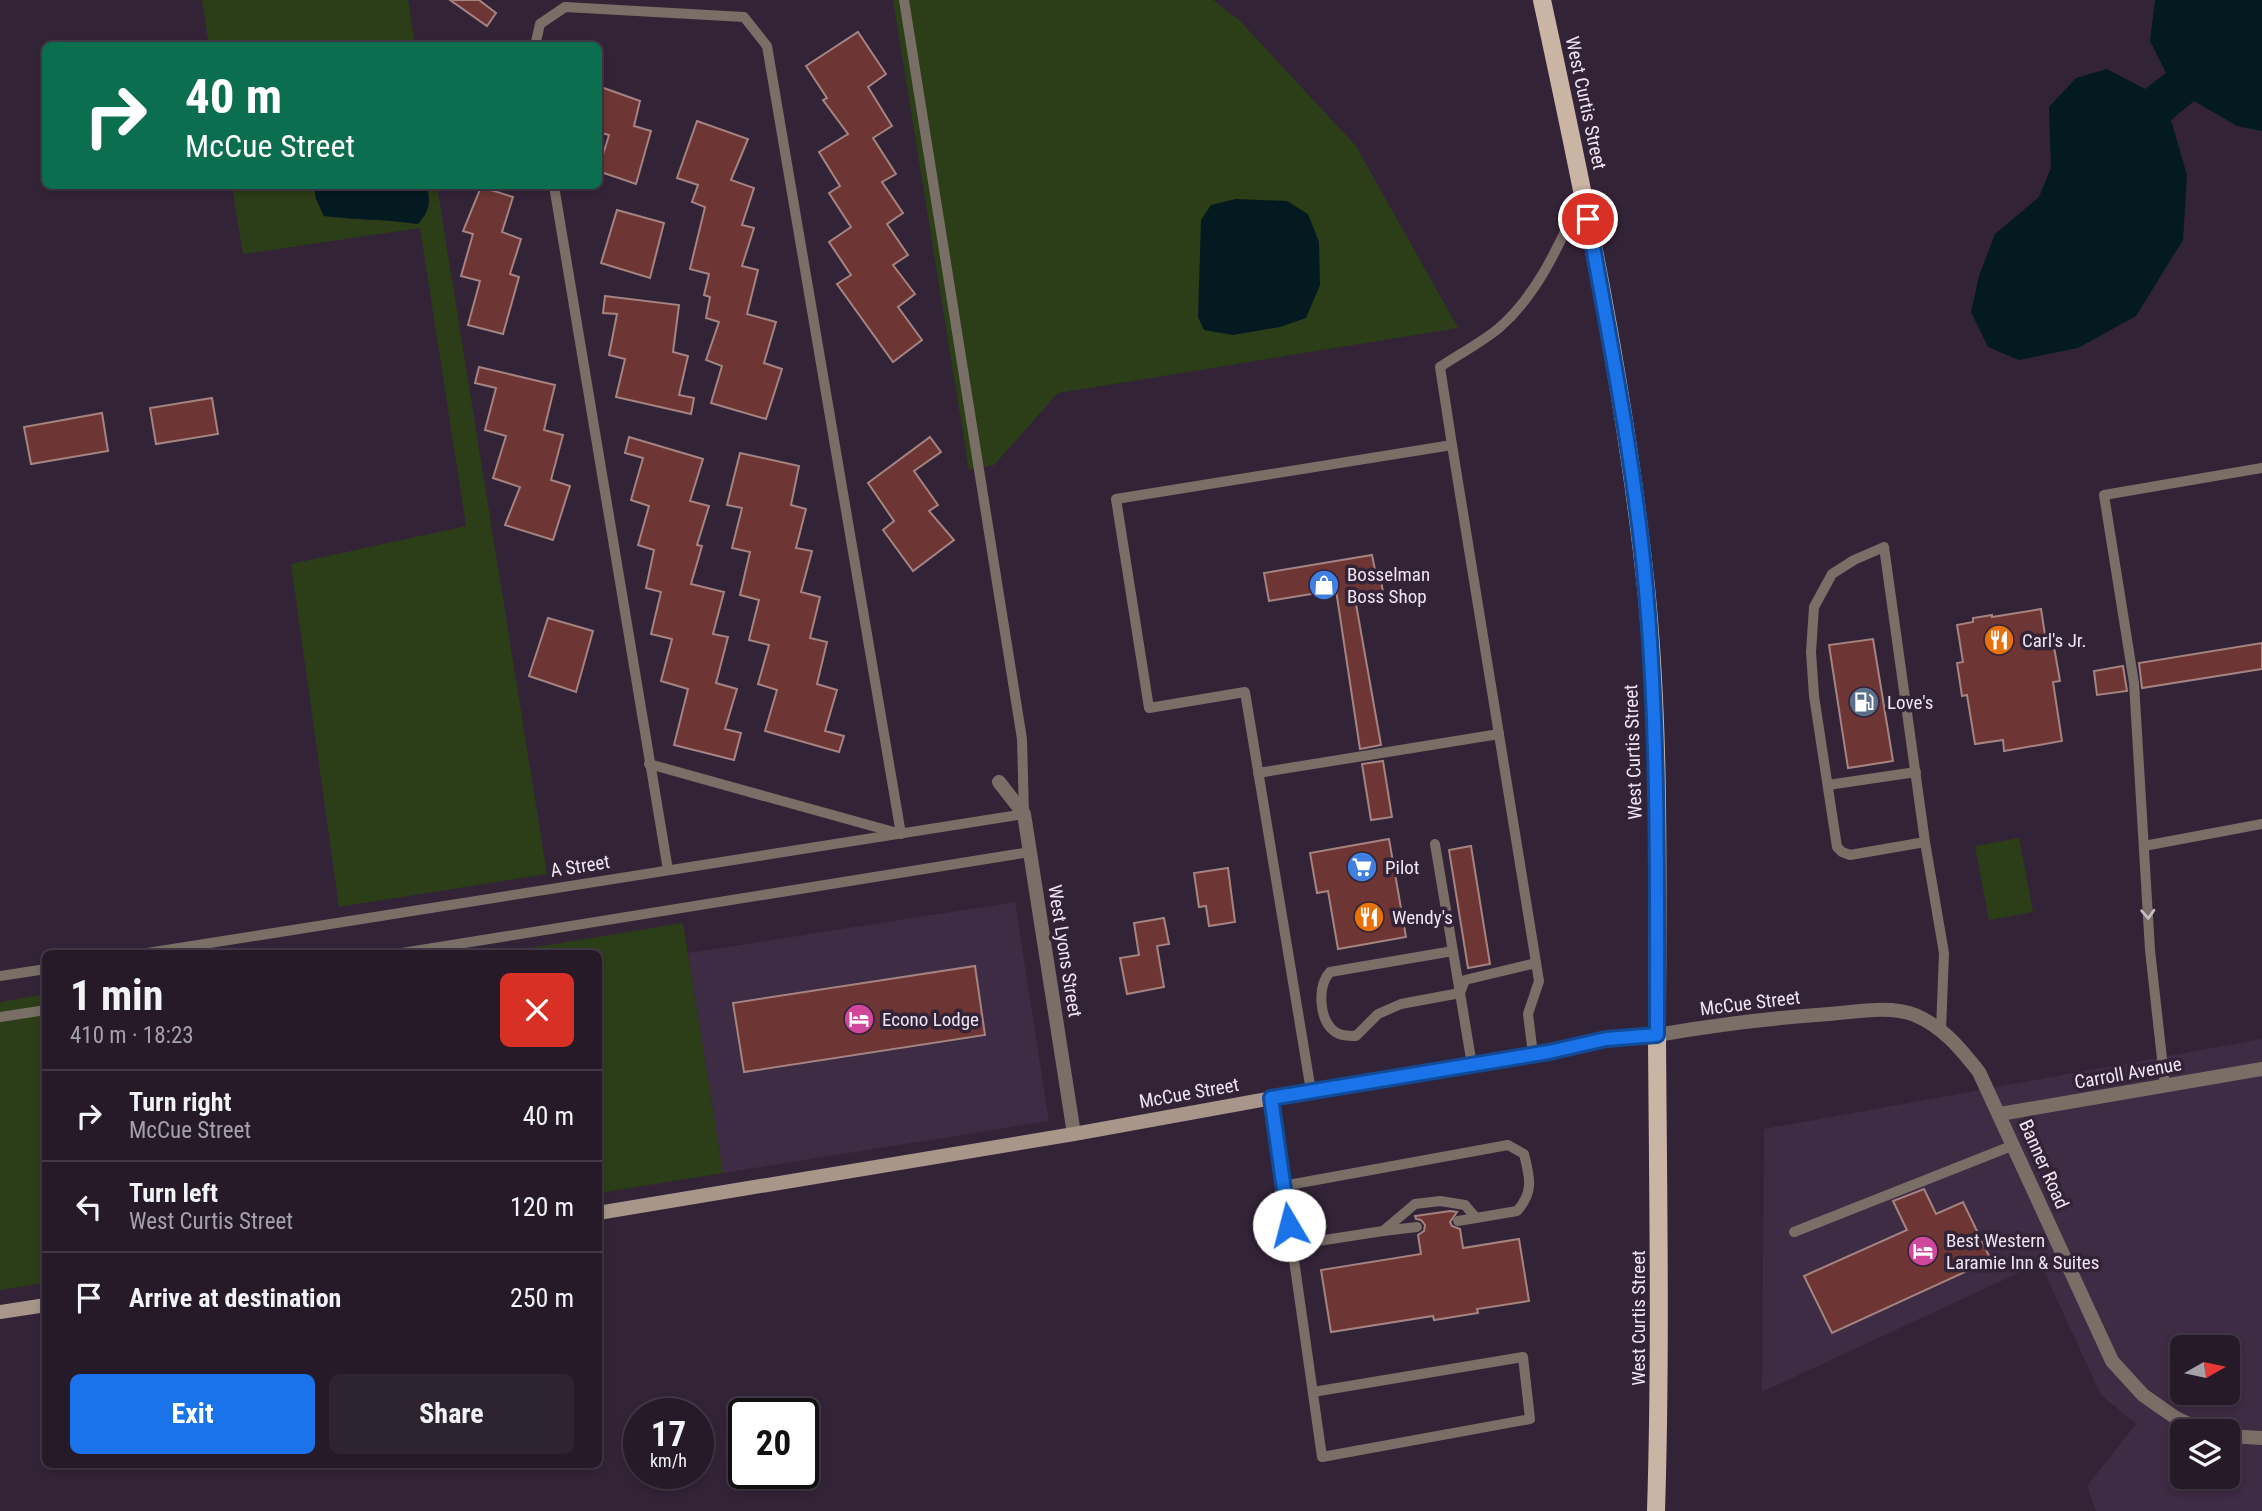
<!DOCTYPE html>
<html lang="en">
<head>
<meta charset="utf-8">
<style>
  :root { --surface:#261a29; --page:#2e2331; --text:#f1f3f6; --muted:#a4a1a8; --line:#423846; --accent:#1a73e8 }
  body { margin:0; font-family:"Roboto Condensed",sans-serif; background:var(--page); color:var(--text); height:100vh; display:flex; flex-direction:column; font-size:26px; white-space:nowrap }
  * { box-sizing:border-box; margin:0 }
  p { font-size:23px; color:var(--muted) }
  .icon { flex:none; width:38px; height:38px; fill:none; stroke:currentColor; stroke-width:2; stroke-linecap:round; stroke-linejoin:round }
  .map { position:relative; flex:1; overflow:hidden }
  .sheet { position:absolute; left:42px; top:950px; width:560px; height:518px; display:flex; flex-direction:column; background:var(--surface); border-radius:10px; box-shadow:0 4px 10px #0003,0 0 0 2px var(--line) }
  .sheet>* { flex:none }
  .banner { position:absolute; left:42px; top:42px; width:560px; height:147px; border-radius:10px; box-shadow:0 4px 10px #0003,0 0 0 2px var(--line); background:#0b6e4f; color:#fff; overflow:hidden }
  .needle { width:46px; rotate:81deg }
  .buttons { position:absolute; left:2170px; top:1335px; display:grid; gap:14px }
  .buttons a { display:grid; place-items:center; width:70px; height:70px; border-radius:10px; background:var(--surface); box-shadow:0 4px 10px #0003,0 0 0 2px var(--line); font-size:35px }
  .speed { position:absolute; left:623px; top:1398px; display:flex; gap:14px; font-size:35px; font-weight:700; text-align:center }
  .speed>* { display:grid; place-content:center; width:91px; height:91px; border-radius:50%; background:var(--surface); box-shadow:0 4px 10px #0003,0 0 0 2px var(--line); line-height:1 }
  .speed small { font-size:18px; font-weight:400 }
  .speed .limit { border:4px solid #111; border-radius:10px; background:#fff; color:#111 }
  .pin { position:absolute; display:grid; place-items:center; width:60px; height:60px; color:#fff; margin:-30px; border:4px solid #fff; border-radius:50%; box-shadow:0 2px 7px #0007 }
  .me { position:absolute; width:77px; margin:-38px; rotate:352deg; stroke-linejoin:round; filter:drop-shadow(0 0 5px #0008) }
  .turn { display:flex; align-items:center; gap:24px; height:147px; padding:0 28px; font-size:32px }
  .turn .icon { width:91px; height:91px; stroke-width:2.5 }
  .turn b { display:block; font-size:49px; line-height:60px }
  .round { display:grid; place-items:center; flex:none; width:74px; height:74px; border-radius:10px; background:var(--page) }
  .overview { display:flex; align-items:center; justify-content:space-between; height:119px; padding:0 28px }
  h1 { font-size:42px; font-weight:700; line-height:52px }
  .cta { display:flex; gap:14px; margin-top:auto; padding:14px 28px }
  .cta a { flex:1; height:80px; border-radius:10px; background:var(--accent); color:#fff; font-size:28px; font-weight:700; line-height:80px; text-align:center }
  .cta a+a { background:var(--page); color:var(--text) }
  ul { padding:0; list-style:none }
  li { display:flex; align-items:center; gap:21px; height:91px; padding:0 28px; border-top:2px solid var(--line) }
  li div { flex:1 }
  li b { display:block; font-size:26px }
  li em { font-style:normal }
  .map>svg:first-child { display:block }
  .built { fill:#3e2b44; fill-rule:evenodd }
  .green { fill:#2c3e18 }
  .water { fill:#031a20 }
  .building { fill:#6d3635; stroke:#a48381; stroke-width:2 }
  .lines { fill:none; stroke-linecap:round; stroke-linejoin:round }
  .lane { stroke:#7a6f67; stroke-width:10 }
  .street { stroke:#7a6f67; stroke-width:14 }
  .secondary { stroke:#a79689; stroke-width:14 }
  .primary { stroke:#cab4a3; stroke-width:18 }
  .oneway { stroke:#c6bcc1 }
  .route-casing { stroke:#114b97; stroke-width:18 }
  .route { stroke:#1a73e8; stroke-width:12 }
  .labels { text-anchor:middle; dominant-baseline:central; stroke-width:7; stroke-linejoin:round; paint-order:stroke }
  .street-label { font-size:19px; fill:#efe5f2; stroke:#332337 }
  .poi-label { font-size:19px; fill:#efe5f2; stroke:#332337; text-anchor:start }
</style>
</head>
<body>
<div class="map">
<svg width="2262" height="1511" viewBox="0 0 2262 1511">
  <rect width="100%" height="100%" fill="#332337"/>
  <g class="built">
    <path d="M1015,902L1049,1121L723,1173L688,953Z"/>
    <path d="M2262,1039V1511H2096L2087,1486L2136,1424L2101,1395L2040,1263L1762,1392L1764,1129ZM2182,1348H2228V1393H2182ZM2182,1432H2228V1477H2182Z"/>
  </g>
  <g class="green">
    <path d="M202,0H408L415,45H209Z"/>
    <path d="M893,0H1213L1239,20L1356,146L1458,328L1058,393L994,465L969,470Z"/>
    <path d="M232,186H314L316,199L324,216C356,220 386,219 417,224L430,204L427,186H437L547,874L339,907L291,564L466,526L420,228L243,254Z"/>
    <path d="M2019,838L2033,912L1989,920L1975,846Z"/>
    <path d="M683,923L723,1173L599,1193L598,954H517V950Z"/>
    <path d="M45,994V1283L0,1290V1002Z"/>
  </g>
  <g class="water">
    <path d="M2155,0H2262V131L2237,126L2194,101L2171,120L2187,175L2183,240L2136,316L2078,348L2019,360L1988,347L1971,312L1979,276L1995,234L2039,197L2051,168L2049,107L2076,78L2107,69L2145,89L2166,73L2150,41Z"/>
    <path d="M314,186H427C430,203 430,211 418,224C387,219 356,220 324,216L316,199Z"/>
    <path d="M1236,199L1287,201L1308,214L1319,242L1320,285L1306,318L1280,327L1233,335L1204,330L1198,317L1201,220L1211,205Z"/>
  </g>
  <g class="building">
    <path d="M450,0H479L496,13L487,26Z"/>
    <path d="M858,32L886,74L868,87L892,126L873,138L896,174L882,182L903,213L887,224L908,255L893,265L915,294L898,307L922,340L893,362L837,284L851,275L829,242L851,227L829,193L840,186L819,152L848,134L823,100L827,98L806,66Z"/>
    <path d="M598,86L640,101L634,126L651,131L636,184L598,171L609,135L598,132Z"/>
    <path d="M697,121L748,139L731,180L754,188L742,225L754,228L742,266L758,270L747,314L776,322L764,363L782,369L766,419L711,403L722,366L706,360L719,322L706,318L710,297L704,295L709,274L690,269L705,207L692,202L698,185L677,178Z"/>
    <path d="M481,187L513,197L502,232L521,239L510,274L519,277L503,334L468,325L480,281L461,276L473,234L463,231Z"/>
    <path d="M617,210L664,223L650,278L601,263Z"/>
    <path d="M605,296L679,305L673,352L688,356L679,395L694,398L691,414L616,397L625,359L609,355L617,314L603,313Z"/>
    <path d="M479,367L555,385L544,430L563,435L551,480L570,486L553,540L505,525L520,487L493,478L506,436L485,430L496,388L475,383Z"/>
    <path d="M212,398L218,434L156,444L150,408Z"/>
    <path d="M102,413L108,451L31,464L24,427Z"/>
    <path d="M629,437L703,459L690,501L709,506L697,545L702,546L691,584L724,592L713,634L728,637L716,683L737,689L725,729L741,733L734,760L674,745L688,689L661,681L672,639L651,634L661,592L646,588L654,550L638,545L649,506L631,500L643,458L625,453Z"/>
    <path d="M930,437L941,452L914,471L938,505L929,511L954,540L913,571L883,530L894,521L868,483Z"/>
    <path d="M740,453L799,466L791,505L806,509L796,548L812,551L801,592L820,597L810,638L827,642L817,684L837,690L825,731L844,736L839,752L765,731L777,690L758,684L769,645L749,640L759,600L740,595L750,552L732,548L742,508L727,505Z"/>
    <path d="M1372,555L1377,580H1381L1384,599L1356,604L1381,745L1360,749L1336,590L1269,601L1264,573Z"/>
    <path d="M2041,609L2047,648L2054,647L2060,681L2053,682L2062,741L2004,751L2003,740L1975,744L1967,695L1962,696L1957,663L1963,662L1957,625L1973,622V618L1992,615V617Z"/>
    <path d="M548,618L593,631L576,692L529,676Z"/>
    <path d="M1873,639L1893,761L1848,768L1829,645Z"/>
    <path d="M2262,643V669L2142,688L2139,663Z"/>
    <path d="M2123,666L2127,691L2097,695L2094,671Z"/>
    <path d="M1383,761L1392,817L1371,820L1362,764Z"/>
    <path d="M1389,839L1406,937L1338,949L1328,891L1317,893L1310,853Z"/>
    <path d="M1471,846L1490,964L1468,968L1449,850Z"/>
    <path d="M1228,868L1235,922L1209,926L1206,906L1199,907L1194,873Z"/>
    <path d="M1164,918L1169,944L1157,946L1164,987L1127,994L1120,958L1139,955L1134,923Z"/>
    <path d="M975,966L985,1035L744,1072L733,1003Z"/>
    <path d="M1924,1189L1936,1214L1963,1202L1991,1260L1832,1333L1804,1276L1907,1230L1893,1201Z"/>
    <path d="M1450,1211L1457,1212L1450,1222L1452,1226L1460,1229L1463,1248L1519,1239L1529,1301L1477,1309L1478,1313L1434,1320L1433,1316L1331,1332L1321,1270L1421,1254L1418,1235L1424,1231L1425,1225L1421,1220L1416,1219L1415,1216Z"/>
  </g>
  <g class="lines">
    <g class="lane">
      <path d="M535,46L540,24L565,7L744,17L767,46L901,834L649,764"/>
      <path d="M554,186L668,870"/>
      <path d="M1452,445L1539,981L1528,1014L1533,1054"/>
      <path d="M1258,773L1499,734"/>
      <path d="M1828,785L1916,772"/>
      <path d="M1925,842L1850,855L1842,852L1837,847L1814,696L1811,652L1814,607L1832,574L1854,560L1884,547L1925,842L1944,953L1941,1030"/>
      <path d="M1435,844L1460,993L1401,1004L1378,1014L1356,1036C1349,1036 1340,1036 1334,1031C1319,1019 1317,986 1330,972L1453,951"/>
      <path d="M2144,846L2262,824"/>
      <path d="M141,954L1024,814L1022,739L904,0"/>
      <path d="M396,954L1030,852"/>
      <path d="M0,976L46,969"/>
      <path d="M0,1017L46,1010"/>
      <path d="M1472,1065L1460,993L1465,980L1536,963"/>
      <path d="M2165,1086L2150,950L2134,683L2104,495L2262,468"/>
      <path d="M1311,1091L1245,692L1149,708L1116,499L1452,445L1440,367C1459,354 1481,343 1499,328C1539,293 1559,244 1582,196"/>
      <path d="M1271,1098L1322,1457L1530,1419L1523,1357L1313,1392"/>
      <path d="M1283,1186L1508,1145L1524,1154C1530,1178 1534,1192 1517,1211L1476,1218L1465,1205L1440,1201L1415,1204L1383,1231L1292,1245"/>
      <path d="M1458,1221L1476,1218"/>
      <path d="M1383,1231L1417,1227"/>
      <path d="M1794,1232L2014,1145"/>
    </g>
    <g class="street">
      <path d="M999,782L1024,814L1074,1134"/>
      <path d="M1657,1035C1714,1025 1771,1018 1829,1014C1855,1012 1890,1005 1915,1015C1943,1027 1960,1048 1979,1072L2112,1361L2143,1395L2176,1418L2206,1432"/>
      <path d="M2000,1114L2262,1069"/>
      <path d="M2228,1436L2262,1438"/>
    </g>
    <g class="secondary">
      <path d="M598,1213L1074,1134L1311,1091L1549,1052L1606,1039L1657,1035"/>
      <path d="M0,1312L46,1305"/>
    </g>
    <path class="primary" d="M1542,0C1584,194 1625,389 1646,587C1661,736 1657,887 1657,1037C1658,1195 1661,1353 1656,1511"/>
  </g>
  <defs><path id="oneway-chevron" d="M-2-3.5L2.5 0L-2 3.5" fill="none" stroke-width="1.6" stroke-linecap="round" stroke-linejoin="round" transform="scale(1.75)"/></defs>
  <use class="oneway" href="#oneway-chevron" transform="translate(2148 914) rotate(87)"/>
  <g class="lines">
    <g class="route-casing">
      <path id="route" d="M1289,1225L1271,1098L1549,1052L1606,1039L1657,1035C1657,886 1659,738 1646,590C1635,466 1610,342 1588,219"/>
    </g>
    <use href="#route" class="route"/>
  </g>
  <defs>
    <g id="shop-disc" transform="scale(1.575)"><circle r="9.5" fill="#3f7fe0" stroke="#332337"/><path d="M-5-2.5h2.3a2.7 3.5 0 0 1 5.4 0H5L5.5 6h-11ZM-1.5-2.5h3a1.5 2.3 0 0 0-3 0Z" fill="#fff"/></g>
    <g id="restaurant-disc" transform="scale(1.575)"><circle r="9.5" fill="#e8710a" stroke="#332337"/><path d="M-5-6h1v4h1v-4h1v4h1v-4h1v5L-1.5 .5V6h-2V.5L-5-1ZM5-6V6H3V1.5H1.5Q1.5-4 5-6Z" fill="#fff"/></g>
    <g id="fuel-disc" transform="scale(1.575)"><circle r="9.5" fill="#5c6f8a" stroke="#332337"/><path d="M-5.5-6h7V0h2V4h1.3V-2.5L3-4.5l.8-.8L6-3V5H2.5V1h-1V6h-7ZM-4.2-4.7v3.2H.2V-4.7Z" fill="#fff"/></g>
    <g id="supermarket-disc" transform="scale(1.575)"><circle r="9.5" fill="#3f7fe0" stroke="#332337"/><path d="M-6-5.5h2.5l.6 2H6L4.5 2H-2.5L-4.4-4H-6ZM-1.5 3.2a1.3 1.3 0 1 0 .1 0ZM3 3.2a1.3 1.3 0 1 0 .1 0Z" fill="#fff"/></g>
    <g id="hotel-disc" transform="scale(1.575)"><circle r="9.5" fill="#d1479c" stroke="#332337"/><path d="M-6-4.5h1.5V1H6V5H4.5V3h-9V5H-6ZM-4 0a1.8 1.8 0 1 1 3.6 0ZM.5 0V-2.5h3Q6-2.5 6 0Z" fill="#fff"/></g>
  </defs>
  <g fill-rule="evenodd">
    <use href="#shop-disc" x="1324" y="585"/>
    <use href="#restaurant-disc" x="1999" y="640"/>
    <use href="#fuel-disc" x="1864" y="702"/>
    <use href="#supermarket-disc" x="1362" y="867"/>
    <use href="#restaurant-disc" x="1369" y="917"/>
    <use href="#hotel-disc" x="859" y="1019"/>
    <use href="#hotel-disc" x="1923" y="1251"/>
  </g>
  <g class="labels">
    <g class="street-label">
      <text transform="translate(1586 103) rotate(78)">West Curtis Street</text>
      <text transform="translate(1633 752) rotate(-92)">West Curtis Street</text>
      <text transform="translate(580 866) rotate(-9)">A Street</text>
      <text transform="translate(1065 951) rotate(81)">West Lyons Street</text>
      <text transform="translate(1750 1003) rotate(-7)">McCue Street</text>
      <text transform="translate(2128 1073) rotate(-10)">Carroll Avenue</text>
      <text transform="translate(1189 1093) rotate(-10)">McCue Street</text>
      <text transform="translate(2044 1164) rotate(66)">Banner Road</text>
      <text transform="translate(1638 1318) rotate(-90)">West Curtis Street</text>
    </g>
    <g class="poi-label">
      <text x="1347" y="574">Bosselman<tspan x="1347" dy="22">Boss Shop</tspan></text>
      <text x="2022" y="640">Carl's Jr.</text>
      <text x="1887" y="702">Love's</text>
      <text x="1385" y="867">Pilot</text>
      <text x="1392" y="917">Wendy's</text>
      <text x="882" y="1019">Econo Lodge</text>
      <text x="1946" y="1240">Best Western<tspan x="1946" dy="22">Laramie Inn &amp; Suites</tspan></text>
    </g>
  </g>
</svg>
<div class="buttons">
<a><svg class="needle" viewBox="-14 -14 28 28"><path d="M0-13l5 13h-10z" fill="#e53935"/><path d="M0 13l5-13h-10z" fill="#a4a1a8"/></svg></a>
<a><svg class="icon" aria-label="layers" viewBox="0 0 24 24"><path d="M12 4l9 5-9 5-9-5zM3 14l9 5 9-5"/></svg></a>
</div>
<div class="speed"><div>17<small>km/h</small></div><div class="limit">20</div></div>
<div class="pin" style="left:1588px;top:219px;background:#d93025"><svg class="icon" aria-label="arrive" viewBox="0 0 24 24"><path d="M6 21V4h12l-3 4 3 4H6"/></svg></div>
<svg class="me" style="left:1289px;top:1225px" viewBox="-20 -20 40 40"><circle r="19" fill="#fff"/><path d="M0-13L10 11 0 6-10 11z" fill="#1a73e8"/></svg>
<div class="banner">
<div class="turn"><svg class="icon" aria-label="right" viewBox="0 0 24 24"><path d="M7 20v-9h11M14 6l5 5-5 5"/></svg><div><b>40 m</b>McCue Street</div></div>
</div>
<section class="sheet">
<div class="overview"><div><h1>1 min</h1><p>410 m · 18:23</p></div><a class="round" style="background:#d93025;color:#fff"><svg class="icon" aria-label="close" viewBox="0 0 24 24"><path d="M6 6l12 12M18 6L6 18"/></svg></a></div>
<ul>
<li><svg class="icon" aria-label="right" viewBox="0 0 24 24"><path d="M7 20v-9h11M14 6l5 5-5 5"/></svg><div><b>Turn right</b><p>McCue Street</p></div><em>40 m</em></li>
<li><svg class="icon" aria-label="left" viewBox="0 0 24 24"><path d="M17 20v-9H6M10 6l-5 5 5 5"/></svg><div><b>Turn left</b><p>West Curtis Street</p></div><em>120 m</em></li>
<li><svg class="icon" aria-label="arrive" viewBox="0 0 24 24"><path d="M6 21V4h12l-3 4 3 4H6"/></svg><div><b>Arrive at destination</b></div><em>250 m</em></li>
</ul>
<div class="cta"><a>Exit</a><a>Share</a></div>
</section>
</div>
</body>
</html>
